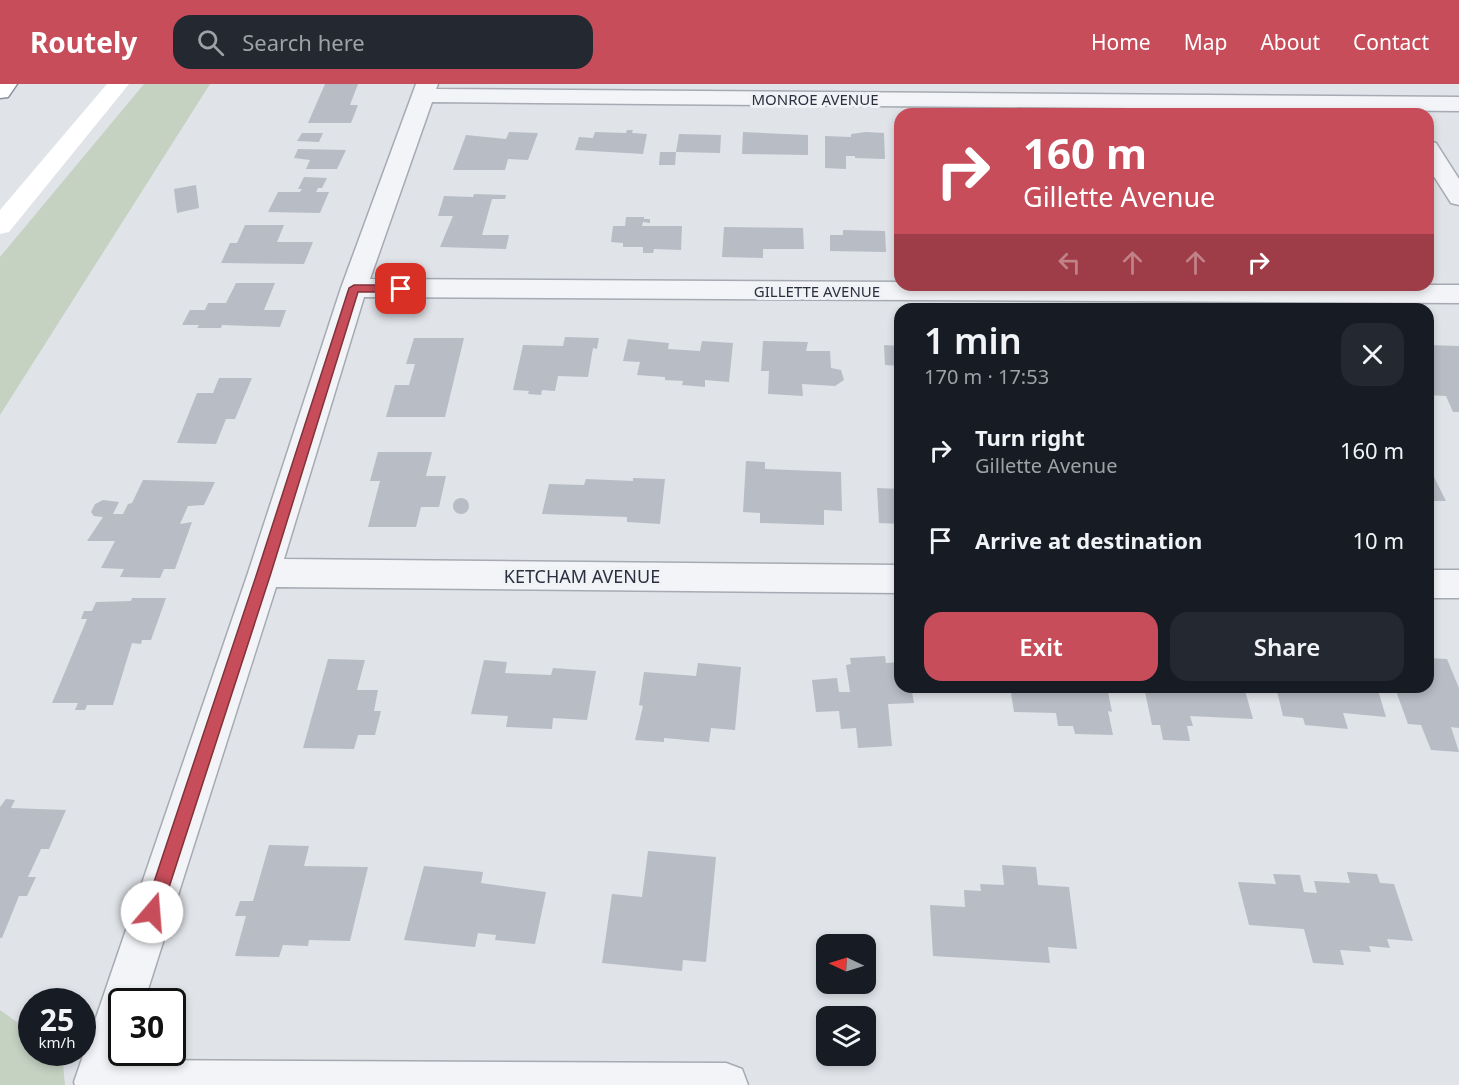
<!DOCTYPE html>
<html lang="en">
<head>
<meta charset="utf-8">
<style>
  :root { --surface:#171b24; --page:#242831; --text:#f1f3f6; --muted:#9ea1a6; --accent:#c64d59 }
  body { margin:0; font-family:"Noto Sans",sans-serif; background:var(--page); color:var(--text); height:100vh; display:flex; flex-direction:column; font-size:22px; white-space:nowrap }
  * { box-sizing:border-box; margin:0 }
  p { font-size:20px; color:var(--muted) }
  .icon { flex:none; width:33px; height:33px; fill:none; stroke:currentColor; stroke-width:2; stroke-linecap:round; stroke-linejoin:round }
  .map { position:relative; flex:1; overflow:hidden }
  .side { position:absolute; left:894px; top:219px; width:540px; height:390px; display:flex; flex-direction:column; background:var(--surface); border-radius:18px; box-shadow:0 3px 9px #0003 }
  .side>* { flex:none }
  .banner { position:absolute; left:894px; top:24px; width:540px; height:183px; border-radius:18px; box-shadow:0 3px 9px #0003; background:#c64d59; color:#fff; overflow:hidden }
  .needle { width:39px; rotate:274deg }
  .buttons { position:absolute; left:816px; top:850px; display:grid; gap:12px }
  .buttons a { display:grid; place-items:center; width:60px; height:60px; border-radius:12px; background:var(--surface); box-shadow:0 3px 9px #0003; font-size:30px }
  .speed { position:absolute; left:18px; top:904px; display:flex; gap:12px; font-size:30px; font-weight:700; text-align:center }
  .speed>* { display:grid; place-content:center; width:78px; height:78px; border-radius:50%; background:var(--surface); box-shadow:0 3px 9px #0003; line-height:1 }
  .speed small { font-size:15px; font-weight:400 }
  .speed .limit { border:3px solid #111; border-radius:9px; background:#fff; color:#111 }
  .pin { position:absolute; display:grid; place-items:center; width:51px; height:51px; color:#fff; margin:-26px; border-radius:12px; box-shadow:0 3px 9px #0006 }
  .me { position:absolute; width:66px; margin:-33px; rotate:18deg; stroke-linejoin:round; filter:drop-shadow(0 0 4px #0008) }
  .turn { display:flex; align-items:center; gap:21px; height:126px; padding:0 30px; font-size:27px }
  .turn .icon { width:78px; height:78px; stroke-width:2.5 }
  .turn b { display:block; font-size:42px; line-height:51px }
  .lanes { display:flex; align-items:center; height:57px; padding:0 30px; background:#0003; justify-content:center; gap:30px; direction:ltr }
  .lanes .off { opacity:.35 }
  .round { display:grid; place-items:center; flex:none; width:63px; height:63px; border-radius:18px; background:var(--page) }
  .headline { display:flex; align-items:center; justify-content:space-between; height:102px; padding:0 30px }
  h1 { font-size:36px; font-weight:600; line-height:45px }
  .cta { display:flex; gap:12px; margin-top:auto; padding:12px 30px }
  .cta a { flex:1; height:69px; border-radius:18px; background:var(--accent); color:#fff; font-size:24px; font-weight:600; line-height:69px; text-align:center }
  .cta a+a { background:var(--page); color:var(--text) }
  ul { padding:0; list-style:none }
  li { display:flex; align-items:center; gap:18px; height:90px; padding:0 30px }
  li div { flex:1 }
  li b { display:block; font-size:22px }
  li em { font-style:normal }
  header { display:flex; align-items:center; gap:36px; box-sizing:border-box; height:84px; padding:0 30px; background:var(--accent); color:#fff }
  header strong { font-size:28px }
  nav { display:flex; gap:33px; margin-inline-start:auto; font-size:21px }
  .search { width:420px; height:54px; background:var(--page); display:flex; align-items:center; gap:15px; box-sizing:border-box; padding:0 21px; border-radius:18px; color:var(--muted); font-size:22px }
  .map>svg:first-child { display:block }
  .green { fill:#c5d2c2 }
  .building { fill:#b8bcc5 }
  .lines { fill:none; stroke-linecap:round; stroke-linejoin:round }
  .street-casing { stroke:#a6aab2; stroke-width:3 }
  .highway-casing { stroke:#88909e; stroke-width:3 }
  .street { fill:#f3f4f7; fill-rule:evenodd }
  .secondary { fill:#fff; fill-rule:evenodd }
  .highway { fill:#fff; fill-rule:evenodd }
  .route { fill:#c64d59; stroke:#81323a; stroke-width:1.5 }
  .labels { text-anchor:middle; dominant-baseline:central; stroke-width:6; stroke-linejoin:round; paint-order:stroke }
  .far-street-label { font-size:15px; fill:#2a303f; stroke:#f0f2f6 }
  .street-label { font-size:18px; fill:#2a303f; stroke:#f0f2f6 }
</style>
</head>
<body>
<header>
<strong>Routely</strong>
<div class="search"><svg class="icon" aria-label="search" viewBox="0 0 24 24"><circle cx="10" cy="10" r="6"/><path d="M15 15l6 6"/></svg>Search here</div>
<nav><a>Home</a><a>Map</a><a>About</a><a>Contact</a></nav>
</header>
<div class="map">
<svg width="1459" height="1001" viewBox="0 0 1459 1001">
  <rect width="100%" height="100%" fill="#e0e3e8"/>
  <g class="green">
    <path d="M144,0H210L0,331V173Z"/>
    <path d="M0,926L31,948L32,969L62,970L65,1001H0Z"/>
  </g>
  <g class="building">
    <path d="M325,0H358L350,21H358L351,39H308Z"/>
    <path d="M627,46H633L632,49L647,50L643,70L575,66L579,53L593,54L595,48L626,49Z"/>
    <path d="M509,48L538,49L528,76L508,75L505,86H453L466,51L506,55Z"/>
    <path d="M743,48L808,51V71L742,70Z"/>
    <path d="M866,48L884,49L885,75L855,74V72H846V85L825,84V52L851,53V50Z"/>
    <path d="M302,49H323L319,58L297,57Z"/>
    <path d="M679,50L721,51L720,69L676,68Z"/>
    <path d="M298,65L346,66L337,85H306L310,76L294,74Z"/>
    <path d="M660,68H676L675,81H659Z"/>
    <path d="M304,93L327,94L322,104H318L316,108H329L320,129L268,128L278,108H300L302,105H298Z"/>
    <path d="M196,101L199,124L177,129L174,105Z"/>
    <path d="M474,110L506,111L505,115H492L482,151H509L506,165L440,163L453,132H438L444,112L473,113Z"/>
    <path d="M626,133H644V135H650V139L643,138L642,142H682L681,166L654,165L653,169H643V163H623V159L611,158L613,142H625Z"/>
    <path d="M245,141H284L277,158H313L304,180L221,179L230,159H237Z"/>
    <path d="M724,143L803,144L804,165H763V174L722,173Z"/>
    <path d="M843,146L885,147L886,168L830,167V151H843Z"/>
    <path d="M236,199H275L264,226H286L280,243L222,241L221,244H197L199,241H182L190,226H205L208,219H226Z"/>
    <path d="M565,253L599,254L597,265L593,264L588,293L558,292L555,307L542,306L541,311L528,310L529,307L513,306L523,261L563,262Z"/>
    <path d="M414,254H464L445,333H386L395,301H409L415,280H406Z"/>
    <path d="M628,255L669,259L668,265L700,267L702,257L733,259L729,298L705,296V303L682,301L683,297L665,296V293L637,291L640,278L623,277Z"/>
    <path d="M763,257L808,258L806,267H830L831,284L841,286L844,296L835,302L802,300L803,312L768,310L769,287H761Z"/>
    <path d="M884,261L900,262V282L885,281Z"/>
    <path d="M1428,261L1459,262V328H1453L1446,312L1428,311Z"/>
    <path d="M219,294H252L235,335H226L216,360L177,359L197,309H213Z"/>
    <path d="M378,368H432L426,392H446L439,423H421L416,443H368L380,397H370Z"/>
    <path d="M746,377L765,378V385L841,388L842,427L824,426V441L760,439V429L743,428Z"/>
    <path d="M1428,391H1433L1446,417H1428Z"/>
    <path d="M633,394L665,395L660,440L627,438V433L542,430L549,400L584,401L586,395L633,397Z"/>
    <path d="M143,396L215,398L204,421L188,422L180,440L192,438L175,485H164L160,494L120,493L124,485L101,484L115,457H87L103,433L94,432L91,428L95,420L103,416L119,418L113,430H123L128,420L132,419Z"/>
    <path d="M877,404L900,405V440L879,439Z"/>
    <circle cx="461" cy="422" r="8"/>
    <path d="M132,514H166L151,556H142L141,560L132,559L113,621H87L85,626H75L78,619H52L87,535H81L84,527H92L96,518L131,517Z"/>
    <path d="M885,572L886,579L900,578V603H911L914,619L888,620L892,662L858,664L856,644L841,645L839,627L816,628L812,596L837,594L839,608H850L846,581L851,580L850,574Z"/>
    <path d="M1428,574L1447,575L1459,604V644L1451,643L1459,668L1431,666L1421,641L1408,640L1396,607L1409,608L1407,603H1428Z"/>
    <path d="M328,575L365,576L357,606H378L374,627H381L375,651H358L354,665L303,664Z"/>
    <path d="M484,576L507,578L505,589L551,591L553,584L596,587L587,636L553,634L552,645L506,643L508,632L471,630Z"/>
    <path d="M698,579L741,583L735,646L711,644L709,658L664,654V658L635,656L643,622L639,621L644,588L696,592Z"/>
    <path d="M1010,603H1107L1112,628L1108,627L1113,651L1075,650L1073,642H1058L1056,629L1014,628Z"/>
    <path d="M1144,603H1244L1253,635L1190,632L1193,642H1187L1190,657L1163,656L1160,641H1152Z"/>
    <path d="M1276,603H1377L1386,633L1343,629L1348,645L1305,641L1303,634L1283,632Z"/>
    <path d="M6,715L15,716L11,724L66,726L49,765H41L28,793H36L27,812H19L2,854H0V723Z"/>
    <path d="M269,761L309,762L304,782L368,783L350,857L309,856L308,862L283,861L279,873L235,872L246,832H235L240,817H253Z"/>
    <path d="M648,767L716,773L706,878L683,876L682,887L602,879L612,810L642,813Z"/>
    <path d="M1002,781L1036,783L1038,801L1069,803L1077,865L1048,863L1050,879L933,872L930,821L965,823L964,806L981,807L980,800L1004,801Z"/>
    <path d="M424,782L483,788L481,799L546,808L535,860L495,856L496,851L478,849L475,863L404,856Z"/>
    <path d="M1347,788L1377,790L1380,799L1394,800L1413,857L1387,855L1390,864L1369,862L1371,868L1340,866L1344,881L1313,879L1304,845L1249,841L1238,798L1276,800L1273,790L1300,791L1304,808L1317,809L1314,797L1350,799Z"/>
  </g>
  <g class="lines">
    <g class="street-casing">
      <g id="street">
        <path d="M416,0H438L436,5L1459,13V27L432,18L370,195L900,198V201H1459V219L364,213L284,475L900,481V509L276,503L144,918H122V969H128L126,976L726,979L742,985L748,1001H75L74,998L248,489L341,204Z"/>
        <path d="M1428,57L1436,59L1459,95V121L1451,119L1428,83Z"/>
        <rect x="1428" y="486" width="31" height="28"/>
      </g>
    </g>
    <g class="highway-casing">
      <path id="highway" d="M0,0H17L8,13L0,14Z"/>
    </g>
    <use href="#street" class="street"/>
    <path class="secondary" d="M107,0H129L9,148L0,150V126Z"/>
    <use href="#highway" class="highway"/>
  </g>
  <path class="route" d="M354,201H401L407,205L401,208H358L271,489L161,828L158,834L152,836L146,834L144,828L257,489L349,204Z"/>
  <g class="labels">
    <g class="far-street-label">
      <text x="815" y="15">MONROE AVENUE</text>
      <text x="817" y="207">GILLETTE AVENUE</text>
    </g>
    <g class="street-label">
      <text x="582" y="492">KETCHAM AVENUE</text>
    </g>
  </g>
</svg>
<div class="buttons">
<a><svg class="needle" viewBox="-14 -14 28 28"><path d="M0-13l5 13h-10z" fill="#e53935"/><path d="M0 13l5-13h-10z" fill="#9ea1a6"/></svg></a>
<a><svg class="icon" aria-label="layers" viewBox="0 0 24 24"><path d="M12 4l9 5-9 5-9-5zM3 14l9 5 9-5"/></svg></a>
</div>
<div class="speed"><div>25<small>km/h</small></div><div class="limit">30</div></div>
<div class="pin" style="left:401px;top:205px;background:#d93025"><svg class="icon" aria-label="arrive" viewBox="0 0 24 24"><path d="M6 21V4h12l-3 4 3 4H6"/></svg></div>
<svg class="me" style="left:152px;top:828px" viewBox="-20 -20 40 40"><circle r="19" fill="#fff"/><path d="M0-13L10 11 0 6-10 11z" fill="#c64d59"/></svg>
<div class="banner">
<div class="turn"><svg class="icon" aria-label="right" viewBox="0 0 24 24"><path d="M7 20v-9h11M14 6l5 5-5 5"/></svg><div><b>160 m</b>Gillette Avenue</div></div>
<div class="lanes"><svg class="icon off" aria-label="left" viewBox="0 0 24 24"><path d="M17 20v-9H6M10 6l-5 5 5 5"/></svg><svg class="icon off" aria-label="ahead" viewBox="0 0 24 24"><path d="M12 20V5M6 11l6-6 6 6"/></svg><svg class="icon off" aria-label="ahead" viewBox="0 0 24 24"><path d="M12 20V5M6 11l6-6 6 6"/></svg><svg class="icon" aria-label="right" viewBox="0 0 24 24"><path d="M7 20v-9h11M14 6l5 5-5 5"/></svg></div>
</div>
<section class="side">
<div class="headline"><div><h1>1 min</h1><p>170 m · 17:53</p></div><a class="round"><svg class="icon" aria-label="close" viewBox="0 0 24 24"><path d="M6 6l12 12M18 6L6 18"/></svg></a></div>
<ul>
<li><svg class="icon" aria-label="right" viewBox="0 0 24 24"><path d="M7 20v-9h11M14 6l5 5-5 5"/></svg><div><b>Turn right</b><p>Gillette Avenue</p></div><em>160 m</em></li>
<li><svg class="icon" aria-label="arrive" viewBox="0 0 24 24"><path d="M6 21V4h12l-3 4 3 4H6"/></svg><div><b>Arrive at destination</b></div><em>10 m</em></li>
</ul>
<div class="cta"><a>Exit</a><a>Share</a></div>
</section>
</div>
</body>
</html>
